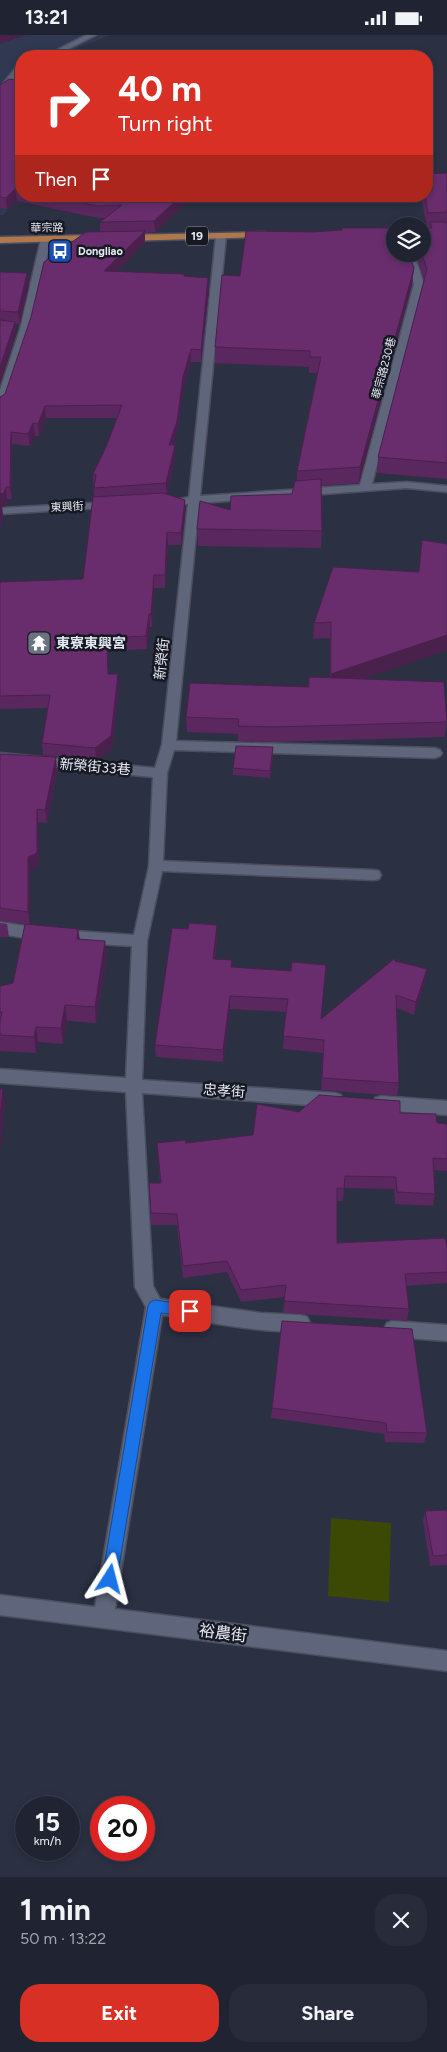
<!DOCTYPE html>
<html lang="en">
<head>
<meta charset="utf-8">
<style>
  :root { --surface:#202432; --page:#282c3a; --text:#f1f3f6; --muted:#a2a4ac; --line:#3d414d; --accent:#d93025 }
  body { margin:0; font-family:Figtree,"Noto Sans TC",sans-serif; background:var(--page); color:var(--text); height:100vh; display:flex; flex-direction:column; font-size:19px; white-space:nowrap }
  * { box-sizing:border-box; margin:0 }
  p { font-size:16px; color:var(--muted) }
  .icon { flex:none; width:28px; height:28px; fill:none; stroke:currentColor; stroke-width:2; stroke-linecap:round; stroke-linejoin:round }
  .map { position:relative; height:1842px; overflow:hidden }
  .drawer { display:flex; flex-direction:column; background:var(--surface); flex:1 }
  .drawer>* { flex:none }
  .hud { position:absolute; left:15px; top:15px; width:418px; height:152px; border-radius:20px; box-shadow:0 2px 8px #0003,0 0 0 1px var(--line); background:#d93025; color:#fff; overflow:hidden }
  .fabs { position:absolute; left:386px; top:182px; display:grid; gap:10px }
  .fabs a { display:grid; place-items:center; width:45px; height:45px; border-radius:50%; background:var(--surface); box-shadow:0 2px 8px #0003,0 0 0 1px var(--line); font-size:25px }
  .speed { position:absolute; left:15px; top:1761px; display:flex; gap:10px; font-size:25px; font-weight:700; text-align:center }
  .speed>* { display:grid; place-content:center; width:65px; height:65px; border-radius:50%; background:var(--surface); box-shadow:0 2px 8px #0003,0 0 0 1px var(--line); line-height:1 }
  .speed small { font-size:12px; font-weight:400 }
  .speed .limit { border:8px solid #d22; background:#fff; color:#111 }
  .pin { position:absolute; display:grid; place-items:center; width:42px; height:42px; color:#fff; margin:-21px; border-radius:10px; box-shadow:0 2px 8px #0006 }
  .me { position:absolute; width:55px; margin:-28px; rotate:9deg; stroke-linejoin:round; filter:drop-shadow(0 0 4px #0008) }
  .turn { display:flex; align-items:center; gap:18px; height:105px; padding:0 20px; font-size:22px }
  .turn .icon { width:65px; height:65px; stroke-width:2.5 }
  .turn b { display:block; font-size:35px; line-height:42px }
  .then { display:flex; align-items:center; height:48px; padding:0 20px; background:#0003; gap:10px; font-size:19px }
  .round { display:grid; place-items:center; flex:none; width:52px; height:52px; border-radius:20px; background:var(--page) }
  .head { display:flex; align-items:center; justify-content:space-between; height:85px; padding:0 20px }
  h1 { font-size:30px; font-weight:700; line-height:38px }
  .button { display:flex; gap:10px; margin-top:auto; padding:10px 20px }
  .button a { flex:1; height:58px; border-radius:20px; background:var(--accent); color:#fff; font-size:20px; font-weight:700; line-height:58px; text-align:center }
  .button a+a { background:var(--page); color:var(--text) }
  .status { display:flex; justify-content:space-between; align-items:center; height:35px; padding:0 25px; background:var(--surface); direction:ltr }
  .status svg { height:14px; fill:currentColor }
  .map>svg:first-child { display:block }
  .built { fill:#313851 }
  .green { fill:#3c4904 }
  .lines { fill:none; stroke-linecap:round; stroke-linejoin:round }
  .minor-casing { stroke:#4a4e5e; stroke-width:3 }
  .major-casing { stroke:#4a4e5e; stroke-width:3 }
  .minor { fill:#5f657a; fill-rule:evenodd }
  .major { fill:#af774b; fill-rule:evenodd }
  .wall { fill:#5a275f }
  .shaded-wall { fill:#4a204d }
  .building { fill:#692d6e; stroke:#4a204d }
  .route { fill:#1a73e8; stroke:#114b97 }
  .labels { text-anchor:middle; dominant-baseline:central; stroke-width:5; stroke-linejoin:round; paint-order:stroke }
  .far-street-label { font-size:11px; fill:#e5e9f5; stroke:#161921 }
  .far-poi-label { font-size:11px; font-weight:bold; fill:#e5e9f5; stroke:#161921; text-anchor:start }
  .shield { fill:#161921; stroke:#a7abb5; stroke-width:1 }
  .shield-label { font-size:12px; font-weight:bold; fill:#e5e9f5 }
  .poi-label { font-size:14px; font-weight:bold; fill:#e5e9f5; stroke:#161921; text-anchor:start }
  .street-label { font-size:14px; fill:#e5e9f5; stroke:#161921 }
  .near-street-label { font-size:16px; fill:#e5e9f5; stroke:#161921 }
</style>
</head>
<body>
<div class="status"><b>13:21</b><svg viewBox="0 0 49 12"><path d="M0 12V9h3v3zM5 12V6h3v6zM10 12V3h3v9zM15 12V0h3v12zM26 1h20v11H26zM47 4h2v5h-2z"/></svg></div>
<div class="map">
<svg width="447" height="1842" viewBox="0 0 447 1842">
  <rect width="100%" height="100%" fill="#2b3043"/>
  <path class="built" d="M0,0H110L59,21H21V46L18,48L21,49L18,164L7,174L4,180H0Z"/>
  <path class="green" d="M331,1483L391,1488L389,1567L328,1561Z"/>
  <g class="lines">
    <g class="minor-casing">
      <g id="minor">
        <path d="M86,0H96L55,21H45Z"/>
        <path d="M18,30H21V37L3,59H0V52Z"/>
        <path d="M221,198L226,201L200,461L360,450L414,249L404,219H414L424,249L372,449L407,447L447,451V457L407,453L199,468L176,706L435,713L440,715L442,718L440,721L435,723L174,715L167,738L163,826L374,835L379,836L381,840L379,844L374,845L162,836L147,906L142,1045L335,1058L341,1060L343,1065L341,1070L335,1072L142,1058L153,1251L160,1264L261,1278L301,1280L307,1282L310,1288L307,1294C284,1303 192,1284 162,1280L115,1574L447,1616V1636L0,1580V1560L95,1572L146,1272L135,1252L126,1057L0,1048V1034L126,1043L132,911L45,906L0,899V887L45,894L134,900L149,831L153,742L0,728V718L155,733L162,710L188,469L180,468L178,466L180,464L189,462L216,201Z"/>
        <path d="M46,201L51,204L30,294L5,371L0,374V355L20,294L41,204Z"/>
        <path d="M111,467L115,468L117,470L115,472L0,479V473Z"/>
        <path d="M381,1061L447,1066V1080L381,1075L375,1073L373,1068L375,1063Z"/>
        <path d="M393,1286L447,1290V1306L393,1302L387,1300L384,1294L387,1288Z"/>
      </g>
    </g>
    <g class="major-casing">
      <g id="major">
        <path d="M266,197L271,200L269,202L124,206L119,203L124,200Z"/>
        <path d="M96,200L101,203L99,205L0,208V202Z"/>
      </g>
    </g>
    <use href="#minor" class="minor"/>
    <use href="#major" class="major"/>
  </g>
  <g class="wall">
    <path d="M21,46V161H193L155,197L145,198V207L116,237L184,239V241L208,243L209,255L201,327H191L183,354L177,398L173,410L175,422L167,459L185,465V478L181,510H168L165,553H154L152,592H150L147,614L108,616V639L119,652L112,714L97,725L43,720L42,708L48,673L0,674V547L83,544L94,462L93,439L106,412L117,383H46L39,401H35L30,411L12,409V464H7L6,471L2,472L3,481L0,495L5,359L100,196V187L105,183H98L17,166L7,174L0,173V50Z"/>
    <path d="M447,138V444L377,438L378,422L424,245L416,219H422L430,193H427L421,161H426Z"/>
    <path d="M414,233L412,249L359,448L321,451L322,496L321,513L198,511L197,494L230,475L292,459L297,446V436L317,338H309V332L215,328V312L240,241Z"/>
    <path d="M0,237L27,238L29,250L20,289H15L16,299L0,349Z"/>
    <path d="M447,509V615L362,644L447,683L445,702L274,707L238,706V699L187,697L186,682L308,652L309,642L330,643V603L313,604L314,588L419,536Z"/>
    <path d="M0,719L57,735L47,788L38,787L39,831L30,835V890L78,894L80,905L107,922L96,988L67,986L63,1009L38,1007L36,1018L0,1016V951L13,948L26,889L0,886Z"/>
    <path d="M273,720L270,743L233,740V733Z"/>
    <path d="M0,888L7,889L9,902H0Z"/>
    <path d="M188,894L217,903L215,924L232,932L321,984L395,926L425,947L414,980L397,973L399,1048L397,1061L321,1055L323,1018L283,1014L286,977L230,974L223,1027L156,1022L155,1010Z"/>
    <path d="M299,1077L400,1078L437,1088L447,1089V1136L433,1135L435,1159L433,1171L395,1169L394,1154L344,1153L343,1166H337V1208L447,1211V1248L406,1251L409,1274L407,1286L283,1278L285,1262L241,1267L227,1237L183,1243L177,1190H151L149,1148H160L157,1108H186L253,1100Z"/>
    <path d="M282,1286L427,1398L424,1408L385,1407L384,1399L271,1383Z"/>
    <path d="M447,1475V1530L430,1531L423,1486L425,1476Z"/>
  </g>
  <g class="shaded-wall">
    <path d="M0,0H26L0,9Z"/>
    <path d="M15,154L17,166L7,174L6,163Z"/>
    <path d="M181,161H193L155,197L154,186Z"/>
    <path d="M145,196V207L105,248L104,236Z"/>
    <path d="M414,233L412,249L359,448L360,432Z"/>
    <path d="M27,238L29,250L20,289L18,277Z"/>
    <path d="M208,243L209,255L201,327V315Z"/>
    <path d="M15,287L16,299L0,349V332Z"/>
    <path d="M191,314V327L183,354L177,398L169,422V410L183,342Z"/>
    <path d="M45,371L46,383L39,401L38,389Z"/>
    <path d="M33,388L35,401L30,411L28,399Z"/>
    <path d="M11,397L12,409V464L10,452Z"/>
    <path d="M175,410V422L166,461V448Z"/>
    <path d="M6,452L7,464L6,471L2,472L3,481L0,495V459Z"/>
    <path d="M185,465V478L181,510V498Z"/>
    <path d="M167,497L168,510L165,553V540Z"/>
    <path d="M154,540V553L152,592L151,579Z"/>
    <path d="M149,579L150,592L147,614L146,601Z"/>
    <path d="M447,600V615L330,655L331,639Z"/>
    <path d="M107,603L108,616L109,651L108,639Z"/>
    <path d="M118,639L119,652L112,714L97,725L95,713Z"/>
    <path d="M56,722L57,735L47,788L45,775Z"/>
    <path d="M37,774L38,787L39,831L30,835V890L28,877V822Z"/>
    <path d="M217,890V903L213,937V924Z"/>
    <path d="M78,894L80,910L77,904Z"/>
    <path d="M105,906L107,922L96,988L95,972Z"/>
    <path d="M427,934L425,947L414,980L416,967Z"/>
    <path d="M230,961V974L223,1027V1015Z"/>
    <path d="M65,970L67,986L63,1009L61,993Z"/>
    <path d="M36,992L38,1007L36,1018L34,1002Z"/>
    <path d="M3,1054L5,1066L0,1119V1083Z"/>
  </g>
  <g class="building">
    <path d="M9,44L21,46V155L15,154L6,163L0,162V50Z"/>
    <path d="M447,138V177L428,178L425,161H426V139Z"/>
    <path d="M49,161H181L154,186L100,187L122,170L97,171Z"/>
    <path d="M430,187H447V428L378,422L427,234L422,219V193H432Z"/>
    <path d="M342,193H395V219H409L414,233L360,432L297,436L321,322H310V316L215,312L222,240L240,241L246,196L314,197L342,195Z"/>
    <path d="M145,196L104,236L184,239V241L208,243L201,315L191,314L183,342L177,386L169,410H175L166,448L94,453L96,440L93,439L106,412L122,370L45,371L38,389L33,388L28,399L11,397L10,452H6L4,458L0,459V362L5,359L31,282L44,227L86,197Z"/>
    <path d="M0,237L27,238L18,277L0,276Z"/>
    <path d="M0,285L15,287L0,332Z"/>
    <path d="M321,444L322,496L197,494L200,466L230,475L231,461L292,459L295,446Z"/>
    <path d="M163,458L185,465L181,498L167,497L165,540H154L151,579H149L146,601L107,603L108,639H118L111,701L95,713L42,708L50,660L0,661V547L83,544L93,462Z"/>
    <path d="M422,505L447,509V600L331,639V587L314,588L333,532L419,537Z"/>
    <path d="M309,642L444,647L447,687L274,692L238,691L239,684L186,682L190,648L309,652Z"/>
    <path d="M236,711L273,712L270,736L233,733Z"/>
    <path d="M0,719L56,722L45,775L37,774V818L28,822V877L0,873Z"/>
    <path d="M189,888L217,890L213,924L232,925L231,932L291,936L292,927L326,930L321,984L395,923V926L427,934L416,967L396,960L399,1048L322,1043L324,1005L283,1001L288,964L230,961L223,1015L155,1010L172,893L188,894Z"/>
    <path d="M25,889L78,894L77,904L105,906L95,972L65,970L61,993L36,992L34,1002L0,1000V987L2,977H0V951L13,948Z"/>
    <path d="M0,1054H3L0,1083Z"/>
    <path d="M319,1060L400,1066V1078L436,1079L437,1088L447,1089V1124L433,1123L435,1159L397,1157L396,1142L345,1141L344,1154L337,1153V1208L445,1203L447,1211V1237L405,1239L409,1274L284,1266L286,1250L241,1255L227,1226L183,1231L177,1179L151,1178L149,1148H161L157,1108L185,1105L186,1108L253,1100L257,1069L299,1077Z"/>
    <path d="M282,1286L412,1294L427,1398L387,1397L386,1388L272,1373Z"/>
    <path d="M447,1475V1520L433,1521L425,1476Z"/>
  </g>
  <path class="route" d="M155,1265L190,1270L195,1272L197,1276L195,1280L190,1282L161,1278L117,1544L115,1550L110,1552L104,1550L102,1544L148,1271L150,1267Z"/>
  <defs>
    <g id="bus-square" transform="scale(1.25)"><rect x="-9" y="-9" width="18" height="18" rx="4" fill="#1a4fb4" stroke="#161921"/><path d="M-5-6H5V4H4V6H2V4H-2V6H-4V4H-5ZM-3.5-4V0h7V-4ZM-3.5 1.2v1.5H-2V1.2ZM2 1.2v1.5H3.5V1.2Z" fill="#fff"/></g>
    <g id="temple-square" transform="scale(1.25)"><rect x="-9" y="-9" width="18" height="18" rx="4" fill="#6b7280" stroke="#161921"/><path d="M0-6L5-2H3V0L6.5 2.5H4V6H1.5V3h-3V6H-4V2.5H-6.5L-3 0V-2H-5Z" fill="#fff"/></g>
  </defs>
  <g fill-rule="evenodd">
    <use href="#bus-square" x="60" y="216"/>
    <use href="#temple-square" x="39" y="608"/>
  </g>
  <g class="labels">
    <g class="far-street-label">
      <text transform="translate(47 193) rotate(-1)">華宗路</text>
      <text transform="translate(384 333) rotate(-75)">華宗路230巷</text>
      <text transform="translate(67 472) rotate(-3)">東興街</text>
    </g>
    <g class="far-poi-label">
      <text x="78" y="216">Dongliao</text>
    </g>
    <rect class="shield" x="186" y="191.5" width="22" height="19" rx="4"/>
    <g class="shield-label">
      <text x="197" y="201">19</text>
    </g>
    <g class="poi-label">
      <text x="56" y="608">東寮東興宮</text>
    </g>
    <g class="street-label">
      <text transform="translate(162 624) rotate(-84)">新榮街</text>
      <text transform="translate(95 732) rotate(5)">新榮街33巷</text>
      <text transform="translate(224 1056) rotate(4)">忠孝街</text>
    </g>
    <g class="near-street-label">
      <text transform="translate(223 1598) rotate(7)">裕農街</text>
    </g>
  </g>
</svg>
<div class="fabs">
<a><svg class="icon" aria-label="layers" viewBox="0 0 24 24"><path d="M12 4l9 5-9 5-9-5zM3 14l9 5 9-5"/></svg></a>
</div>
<div class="speed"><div>15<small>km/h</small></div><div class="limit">20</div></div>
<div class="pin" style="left:190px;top:1276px;background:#d93025"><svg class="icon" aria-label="arrive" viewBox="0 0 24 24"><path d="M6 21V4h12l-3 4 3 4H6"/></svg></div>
<svg class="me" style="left:110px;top:1544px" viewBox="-20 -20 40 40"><path d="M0-17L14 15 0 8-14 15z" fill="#1a73e8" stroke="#fff" stroke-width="4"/></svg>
<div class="hud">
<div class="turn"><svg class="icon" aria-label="right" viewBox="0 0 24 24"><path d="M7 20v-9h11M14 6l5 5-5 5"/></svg><div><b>40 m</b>Turn right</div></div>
<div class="then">Then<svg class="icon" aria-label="arrive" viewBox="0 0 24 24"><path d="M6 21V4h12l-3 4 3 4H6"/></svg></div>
</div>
</div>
<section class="drawer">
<div class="head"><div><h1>1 min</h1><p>50 m · 13:22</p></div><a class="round"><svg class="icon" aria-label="close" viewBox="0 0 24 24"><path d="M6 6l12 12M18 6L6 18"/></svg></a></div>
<div class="button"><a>Exit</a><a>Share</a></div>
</section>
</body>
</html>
